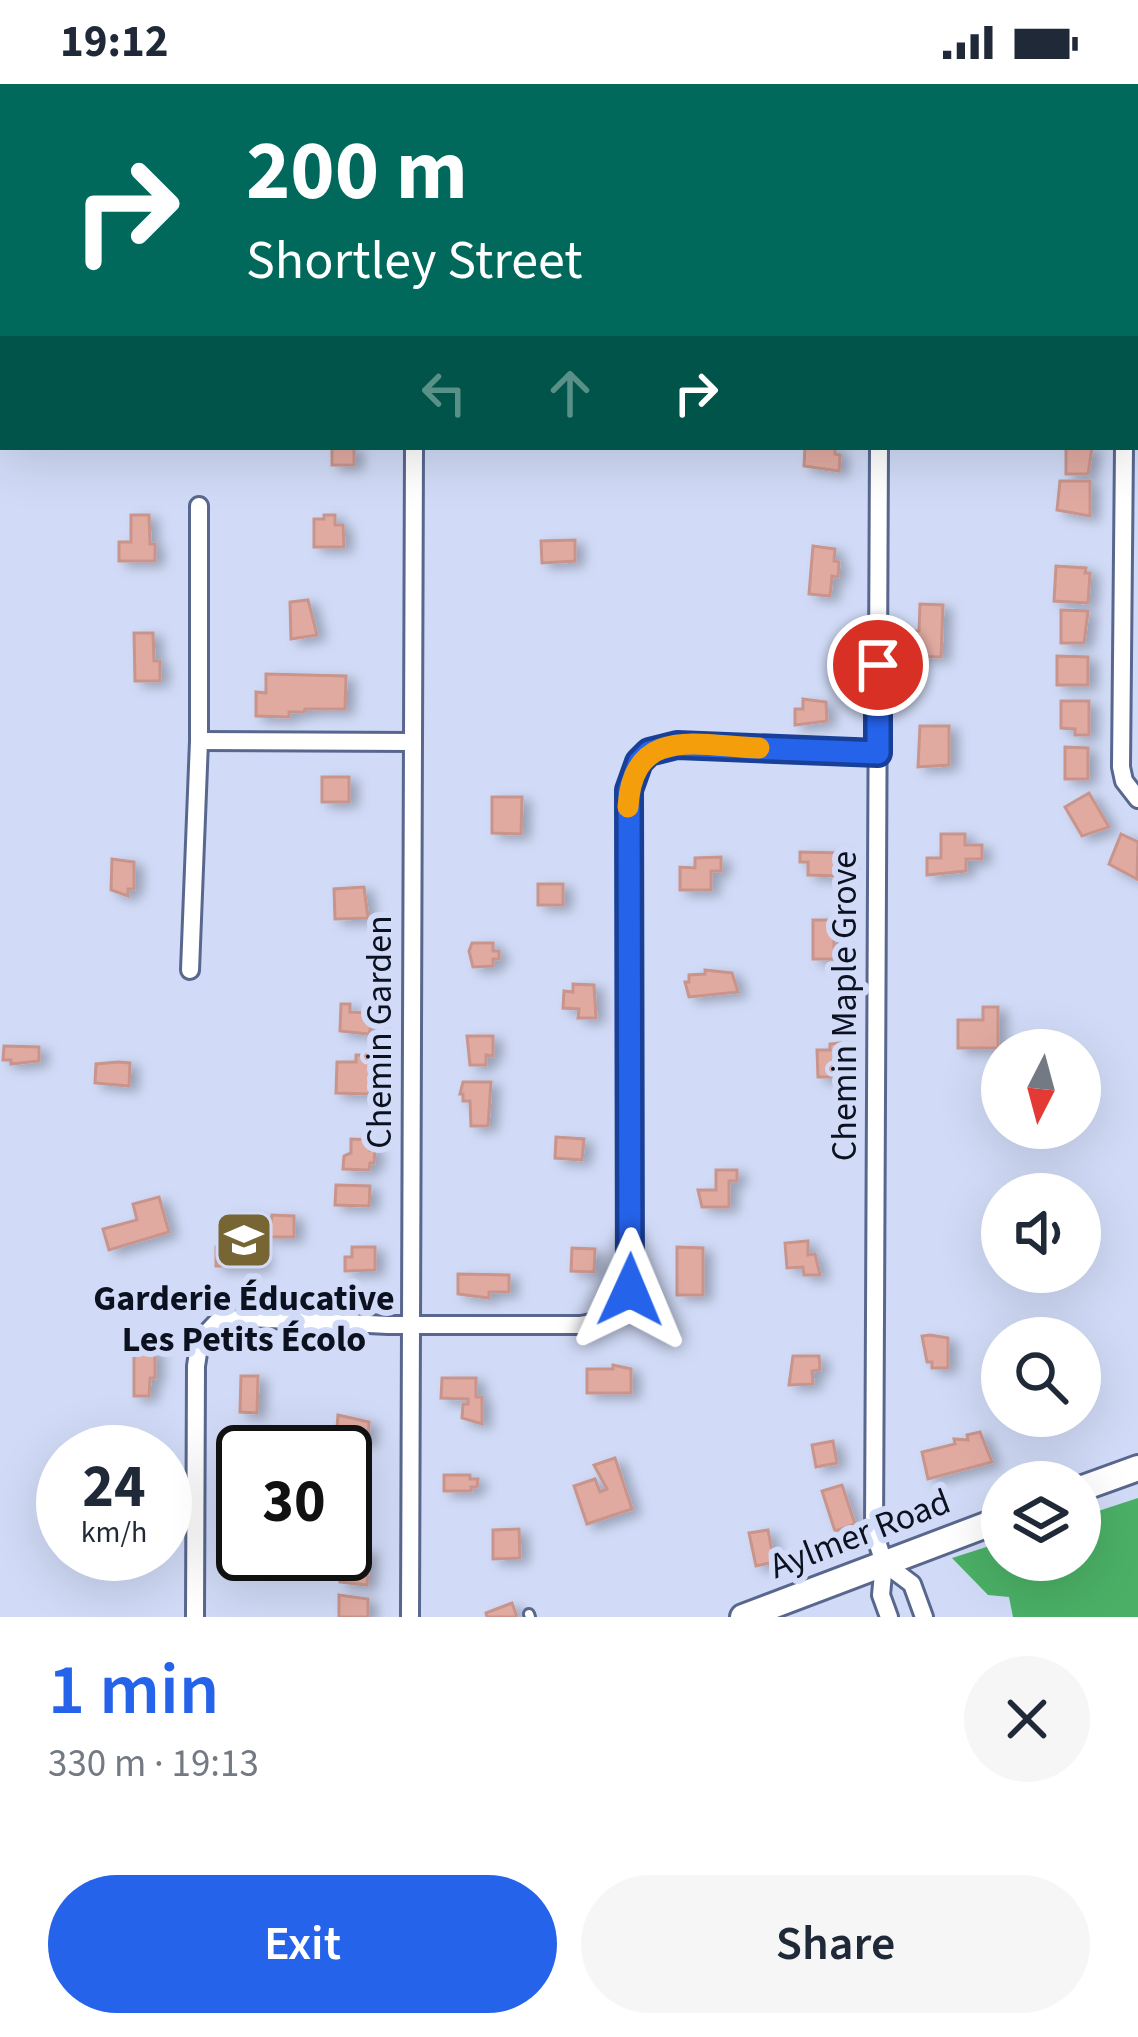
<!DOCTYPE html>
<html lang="en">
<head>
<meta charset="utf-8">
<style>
  :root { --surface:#fff; --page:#f6f6f7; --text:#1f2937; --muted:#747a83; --accent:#2563eb }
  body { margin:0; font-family:"Source Sans 3",sans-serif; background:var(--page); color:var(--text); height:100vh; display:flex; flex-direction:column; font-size:45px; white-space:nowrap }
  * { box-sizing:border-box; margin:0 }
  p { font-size:39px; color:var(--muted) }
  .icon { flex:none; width:66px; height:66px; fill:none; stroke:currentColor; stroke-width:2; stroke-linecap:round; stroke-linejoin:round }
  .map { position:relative; height:1533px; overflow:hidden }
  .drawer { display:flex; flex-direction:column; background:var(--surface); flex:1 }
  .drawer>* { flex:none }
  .top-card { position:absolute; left:0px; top:0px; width:1140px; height:366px; box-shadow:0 12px 48px #0002; background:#00695c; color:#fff; overflow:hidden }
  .needle { width:78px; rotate:186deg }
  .controls { position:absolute; left:981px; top:945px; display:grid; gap:24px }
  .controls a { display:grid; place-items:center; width:120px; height:120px; border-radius:50%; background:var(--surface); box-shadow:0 12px 48px #0002; font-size:60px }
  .speed { position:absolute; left:36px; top:1341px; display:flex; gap:24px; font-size:60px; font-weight:700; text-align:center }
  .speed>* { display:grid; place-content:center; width:156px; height:156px; border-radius:50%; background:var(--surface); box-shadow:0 12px 48px #0002; line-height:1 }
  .speed small { font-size:30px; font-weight:400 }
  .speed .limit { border:6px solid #111; border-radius:18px; background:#fff; color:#111 }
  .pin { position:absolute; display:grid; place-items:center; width:102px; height:102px; color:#fff; margin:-51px; border:6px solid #fff; border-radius:50%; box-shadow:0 3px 12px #0007 }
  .me { position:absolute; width:132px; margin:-66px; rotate:1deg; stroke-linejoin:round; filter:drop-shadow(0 0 9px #0008) }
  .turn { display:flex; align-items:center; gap:42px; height:252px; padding:0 48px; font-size:54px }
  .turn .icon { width:156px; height:156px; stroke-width:2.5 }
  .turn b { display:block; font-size:84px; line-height:102px }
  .lanes { display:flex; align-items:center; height:114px; padding:0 48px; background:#0003; justify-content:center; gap:60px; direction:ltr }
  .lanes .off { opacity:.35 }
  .round { display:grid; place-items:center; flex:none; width:126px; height:126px; border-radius:63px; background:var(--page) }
  .headline { display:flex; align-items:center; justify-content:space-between; height:204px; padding:0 48px }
  h1 { font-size:72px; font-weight:600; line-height:90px; color:var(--accent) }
  .cta { display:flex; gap:24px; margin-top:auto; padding:24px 48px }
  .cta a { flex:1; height:138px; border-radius:72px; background:var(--accent); color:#fff; font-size:48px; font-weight:600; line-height:138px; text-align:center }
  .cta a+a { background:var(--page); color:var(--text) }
  .status { display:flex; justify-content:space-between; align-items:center; height:84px; padding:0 60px; background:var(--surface); direction:ltr }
  .status svg { height:33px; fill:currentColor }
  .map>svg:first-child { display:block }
  .forest { fill:#4bb066 }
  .building { fill:#e0aaa1; stroke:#c8948b; stroke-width:3; filter:url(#shadow) }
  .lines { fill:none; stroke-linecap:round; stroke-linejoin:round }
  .service-casing { stroke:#59678e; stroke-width:14 }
  .minor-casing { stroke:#59678e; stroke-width:22 }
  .secondary-casing { stroke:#59678e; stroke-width:30 }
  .service { stroke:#fff; stroke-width:8 }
  .minor { stroke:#fff; stroke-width:16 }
  .secondary { stroke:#fff; stroke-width:24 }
  .route-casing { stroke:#184099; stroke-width:30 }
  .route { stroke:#2563eb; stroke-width:21 }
  .slow { stroke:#f59e0b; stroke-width:21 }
  .labels { text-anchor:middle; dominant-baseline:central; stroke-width:12; stroke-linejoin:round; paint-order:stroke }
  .street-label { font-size:36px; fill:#0c1120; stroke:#d1dbf7 }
  .poi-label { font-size:36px; font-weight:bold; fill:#0c1120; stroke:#d1dbf7 }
</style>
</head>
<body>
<div class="status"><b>19:12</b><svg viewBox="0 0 49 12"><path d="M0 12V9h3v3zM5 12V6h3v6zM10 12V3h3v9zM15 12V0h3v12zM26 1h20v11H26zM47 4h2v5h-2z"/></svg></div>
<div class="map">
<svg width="1138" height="1533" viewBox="0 0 1138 1533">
  <defs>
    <filter id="shadow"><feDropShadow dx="8" dy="4.5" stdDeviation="6" flood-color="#0004"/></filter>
  </defs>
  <rect width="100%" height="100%" fill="#d1dbf7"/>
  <path class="forest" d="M1138,1414V1533H1013L1009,1513L988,1511L952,1474L1002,1458V1476H1080V1433Z"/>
  <g class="building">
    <rect x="332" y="363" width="22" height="18"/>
    <path d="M805,363H835V370L840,371L839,387L804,382Z"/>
    <path d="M1066,363H1092L1088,390H1066Z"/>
    <path d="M1060,397H1090V432L1057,426Z"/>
    <path d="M131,431H149L150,460H155V477H119V458H131Z"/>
    <path d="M324,431H335V441H343L344,463H314V435H324Z"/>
    <path d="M575,456V477L542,479L541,457Z"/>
    <path d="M813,462L835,465L834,477L839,478L838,493L832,492L830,512L809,510Z"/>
    <path d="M1056,482L1086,484L1085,489H1090L1088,519L1054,517Z"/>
    <path d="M308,516L317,551L291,555L290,518Z"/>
    <path d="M920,520L943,521L941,573L912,572L913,547H919Z"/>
    <path d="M1061,526L1088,527L1084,559H1061Z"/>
    <path d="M134,549H153L154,577H160V597H135Z"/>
    <path d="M1057,572L1088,573V601H1057Z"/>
    <path d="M266,590L346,592L345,625H305L304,628H289V633L256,632V608L266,609Z"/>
    <path d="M803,615L826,618L827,637L795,641V625H803Z"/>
    <path d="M1061,617H1089V651H1075V645L1061,644Z"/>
    <path d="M920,642H949V681L918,683Z"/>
    <path d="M1065,663L1088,664V695H1065Z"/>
    <rect x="322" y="693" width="27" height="25"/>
    <path d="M1089,709L1109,743L1082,752L1065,723Z"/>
    <path d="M492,713H522L521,750L492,749Z"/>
    <path d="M941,750H965V761H982V775H966V787L927,791V774H941Z"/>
    <path d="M1121,750L1138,758L1137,795L1109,780Z"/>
    <path d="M800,768L843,769V792L808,791V778H800Z"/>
    <path d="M721,773V787H711V806H680V783L695,784V774Z"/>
    <path d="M112,775L134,778V805H128V812L111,806Z"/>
    <rect x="538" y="800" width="25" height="21"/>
    <path d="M364,803L368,834L335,835L334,805Z"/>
    <rect x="813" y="836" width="21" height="39"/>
    <path d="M472,859H493V867H499V875H493V882L473,883L469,867Z"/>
    <path d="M705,886L732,889L738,908L689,913L685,898H689V891L705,890Z"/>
    <path d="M573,900L594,901L596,934H578L579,925L563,924L564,907L573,908Z"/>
    <path d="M341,920H350V928L370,929L369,934H373L369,950L340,947Z"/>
    <path d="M983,923H998V964H958V936H983Z"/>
    <path d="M467,952H493V972L486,971V981H470Z"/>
    <path d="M840,959L841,993H818L817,966H830V960Z"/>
    <path d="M4,962L39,963V977L11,980V976H3Z"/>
    <path d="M356,971H370V990L374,989L369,1010L336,1009L337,978H356Z"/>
    <path d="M118,978L130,979L129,1002L95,999L96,980Z"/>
    <path d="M463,998H491L488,1042H471L470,1017H463V1010H460Z"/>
    <path d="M556,1053L584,1055L582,1076L555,1074Z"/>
    <path d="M351,1055L370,1056V1066H375L374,1079H370L369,1086L343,1085L344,1072L351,1069Z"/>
    <path d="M716,1086H737V1097H729V1123H702L698,1106H716Z"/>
    <path d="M336,1101L370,1102L369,1122L335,1121Z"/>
    <path d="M159,1113L169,1148L109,1166L103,1145L137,1136L133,1120Z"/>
    <path d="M227,1130L263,1132V1137L271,1138L272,1131L294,1132V1153H269L270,1145L262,1144V1155H254V1164L262,1165V1182H216V1163L240,1164L241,1156L226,1155Z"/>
    <path d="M808,1157V1171L815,1170L820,1191H804L803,1183L787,1184L785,1159Z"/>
    <path d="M352,1163H375V1186L345,1187V1173H352Z"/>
    <path d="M677,1163L703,1164V1211H677Z"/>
    <path d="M572,1164L595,1165L594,1188L571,1187Z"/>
    <path d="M458,1190L509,1191V1208H489V1214L458,1210Z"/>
    <path d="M930,1251L948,1254V1284H932V1278H927L922,1252Z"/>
    <path d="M134,1265H155V1294H150L149,1312H134Z"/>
    <path d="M793,1272H819L820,1286L812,1287L813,1300L789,1301Z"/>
    <path d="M613,1281L631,1285V1309H587V1285H613Z"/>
    <path d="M241,1292H258L257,1329L240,1328Z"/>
    <path d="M442,1294H476V1313H482V1340L462,1334L463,1320H468V1315L441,1314Z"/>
    <path d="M338,1331L369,1338L368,1357L347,1356L348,1344L337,1343Z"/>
    <path d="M980,1348L992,1378L928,1395L922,1368L955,1360L954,1355L968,1356L967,1351Z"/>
    <path d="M833,1357L837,1379L816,1383L812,1361Z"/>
    <path d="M615,1374L632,1425L587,1440L574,1402L595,1395L600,1408L607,1405L594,1381Z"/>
    <path d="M444,1391H470V1395H478L477,1403H471V1407H444Z"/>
    <path d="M842,1401L855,1440L835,1447L822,1407Z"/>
    <path d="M519,1445L520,1474L493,1475V1446Z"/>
    <path d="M768,1446L774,1478L756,1482L749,1449Z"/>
    <path d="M347,1465L369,1466L367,1501L340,1498Z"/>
    <path d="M339,1511L368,1515V1533H339Z"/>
    <path d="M512,1519L517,1533H487L486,1529Z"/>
  </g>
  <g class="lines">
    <g class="service-casing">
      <path id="service" d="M529,1530L530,1533"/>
    </g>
    <g class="minor-casing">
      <g id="minor">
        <path d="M1125,0V3"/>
        <path d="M415,3V0"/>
        <path d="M881,3V0"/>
        <path d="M879,363L874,1448L884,1479L881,1511L889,1533"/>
        <path d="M1124,363L1121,683L1124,697L1138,715"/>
        <path d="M199,657L413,658"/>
        <path d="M190,886L199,657V422"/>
        <path d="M884,1479L912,1500L924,1533"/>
        <path d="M195,1533L196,1282L200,1256L218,1237L247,1234L388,1241H581C611,1236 629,1226 631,1193L632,1046L626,750C629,707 625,667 677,661L878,669"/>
        <path d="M410,1533L414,363"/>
      </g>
    </g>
    <g class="secondary-casing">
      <g id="secondary">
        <path d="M1080,1405L1138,1384"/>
        <path d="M743,1533L1002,1435"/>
      </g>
    </g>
    <use href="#service" class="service"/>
    <use href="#minor" class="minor"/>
    <use href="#secondary" class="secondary"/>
  </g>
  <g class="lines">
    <g class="route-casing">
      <path id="route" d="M630,1206L629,706L639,678L649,668L677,661L878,669V581"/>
    </g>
    <use href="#route" class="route"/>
    <path class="slow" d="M628,723C633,640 699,662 759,664"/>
  </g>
  <defs>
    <g id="school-square" transform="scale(3)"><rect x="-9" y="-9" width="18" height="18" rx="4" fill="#776533" stroke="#d1dbf7"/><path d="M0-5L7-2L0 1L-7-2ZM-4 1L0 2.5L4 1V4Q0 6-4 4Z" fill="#fff"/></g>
  </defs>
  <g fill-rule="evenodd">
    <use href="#school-square" x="244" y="1156"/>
  </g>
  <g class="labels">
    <g class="street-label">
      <text transform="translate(844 922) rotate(-90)">Chemin Maple Grove</text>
      <text transform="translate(379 948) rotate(-90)">Chemin Garden</text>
      <text transform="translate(860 1450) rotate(-21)">Aylmer Road</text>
    </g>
    <g class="poi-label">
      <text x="244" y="1214">Garderie Éducative<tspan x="244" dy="41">Les Petits Écolo</tspan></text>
    </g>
  </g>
</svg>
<div class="controls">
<a><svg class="needle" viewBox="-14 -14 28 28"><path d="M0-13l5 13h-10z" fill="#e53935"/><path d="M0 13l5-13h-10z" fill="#747a83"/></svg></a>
<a><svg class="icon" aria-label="sound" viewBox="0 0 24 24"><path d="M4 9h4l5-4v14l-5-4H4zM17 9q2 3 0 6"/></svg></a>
<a><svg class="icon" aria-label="search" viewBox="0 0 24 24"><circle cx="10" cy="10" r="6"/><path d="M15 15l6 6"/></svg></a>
<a><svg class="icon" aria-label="layers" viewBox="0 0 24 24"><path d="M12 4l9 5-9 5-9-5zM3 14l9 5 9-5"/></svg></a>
</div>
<div class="speed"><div>24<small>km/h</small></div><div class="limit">30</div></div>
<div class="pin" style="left:878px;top:581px;background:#d93025"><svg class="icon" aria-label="arrive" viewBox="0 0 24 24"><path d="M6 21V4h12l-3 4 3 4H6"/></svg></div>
<svg class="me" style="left:630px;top:1206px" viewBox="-20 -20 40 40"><path d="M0-17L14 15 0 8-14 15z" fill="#2563eb" stroke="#fff" stroke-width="4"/></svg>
<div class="top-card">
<div class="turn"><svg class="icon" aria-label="right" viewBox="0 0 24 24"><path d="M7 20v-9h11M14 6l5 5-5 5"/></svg><div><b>200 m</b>Shortley Street</div></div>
<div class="lanes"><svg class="icon off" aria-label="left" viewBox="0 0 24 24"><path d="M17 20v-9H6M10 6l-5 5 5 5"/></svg><svg class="icon off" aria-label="ahead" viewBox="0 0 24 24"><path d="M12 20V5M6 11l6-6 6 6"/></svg><svg class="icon" aria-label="right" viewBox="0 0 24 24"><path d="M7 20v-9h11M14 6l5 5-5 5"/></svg></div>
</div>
</div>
<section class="drawer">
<div class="headline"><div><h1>1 min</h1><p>330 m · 19:13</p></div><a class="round"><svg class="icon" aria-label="close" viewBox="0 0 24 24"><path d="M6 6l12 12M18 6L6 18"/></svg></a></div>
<div class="cta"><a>Exit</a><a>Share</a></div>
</section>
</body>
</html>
